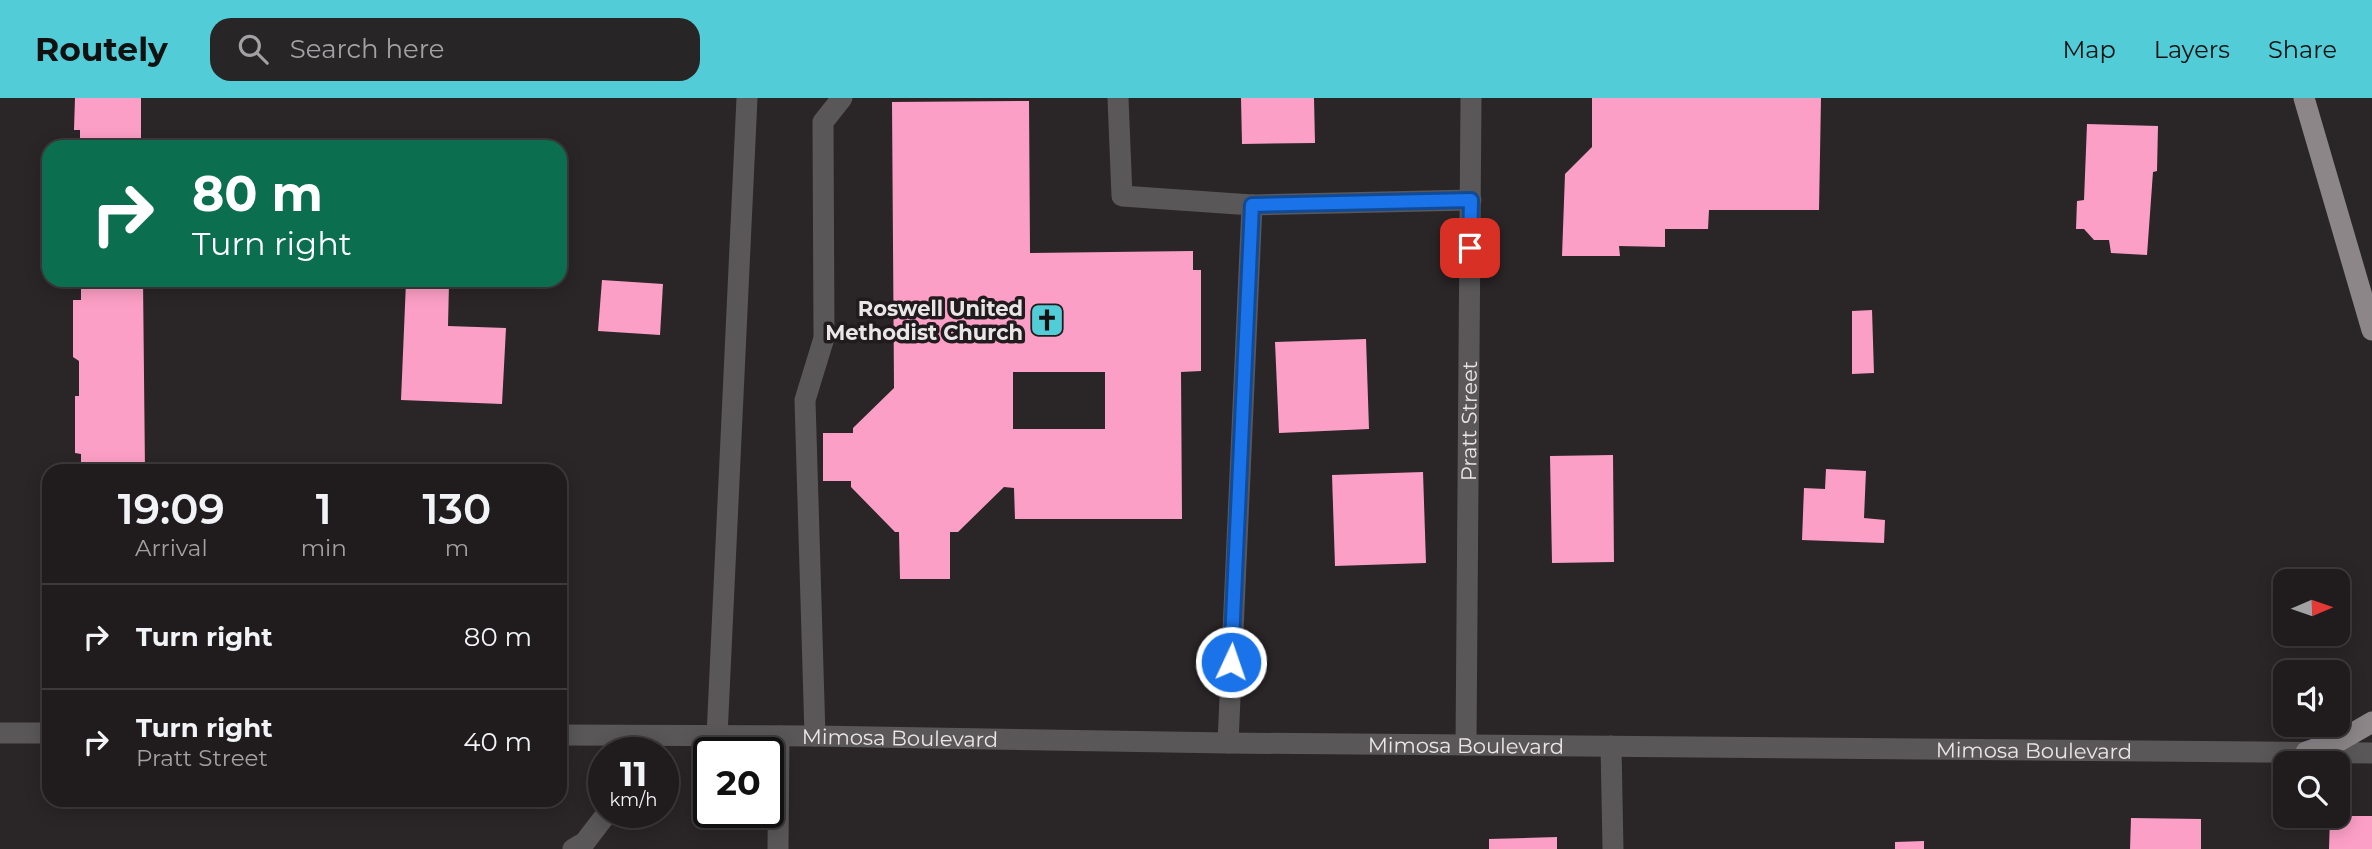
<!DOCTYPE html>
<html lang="en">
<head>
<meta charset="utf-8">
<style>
  :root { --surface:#201c1d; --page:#282526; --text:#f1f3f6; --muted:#a2a1a4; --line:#3d3a3b; --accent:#52ccd6 }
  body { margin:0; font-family:Montserrat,sans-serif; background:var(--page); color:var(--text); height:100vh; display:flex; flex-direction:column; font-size:26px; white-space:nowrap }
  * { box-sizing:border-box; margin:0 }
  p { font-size:23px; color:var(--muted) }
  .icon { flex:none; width:38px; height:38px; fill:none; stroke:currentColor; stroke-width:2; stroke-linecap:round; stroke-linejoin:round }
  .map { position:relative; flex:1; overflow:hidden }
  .drawer { position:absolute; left:42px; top:366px; width:525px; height:343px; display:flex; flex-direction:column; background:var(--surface); border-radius:21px; box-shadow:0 4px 18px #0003,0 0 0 2px var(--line) }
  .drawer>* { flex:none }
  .top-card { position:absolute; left:42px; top:42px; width:525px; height:147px; border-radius:21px; box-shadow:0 4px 18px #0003,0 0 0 2px var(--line); background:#0b6e4f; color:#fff; overflow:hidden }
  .needle { width:46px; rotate:88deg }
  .fabs { position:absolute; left:2273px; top:471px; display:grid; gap:14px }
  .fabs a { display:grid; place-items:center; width:77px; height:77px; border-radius:14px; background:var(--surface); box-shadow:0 4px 18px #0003,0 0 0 2px var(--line); font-size:35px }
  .speed { position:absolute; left:588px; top:639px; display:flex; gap:14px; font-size:35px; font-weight:700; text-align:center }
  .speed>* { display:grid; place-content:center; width:91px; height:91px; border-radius:50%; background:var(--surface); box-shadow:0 4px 18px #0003,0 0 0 2px var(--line); line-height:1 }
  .speed small { font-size:18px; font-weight:400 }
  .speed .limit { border:4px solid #111; border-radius:10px; background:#fff; color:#111 }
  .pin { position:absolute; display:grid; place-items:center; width:60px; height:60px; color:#fff; margin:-30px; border-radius:14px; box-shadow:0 4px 10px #0006 }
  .me { position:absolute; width:77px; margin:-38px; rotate:3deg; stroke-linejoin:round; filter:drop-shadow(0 0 5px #0008) }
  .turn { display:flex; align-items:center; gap:24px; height:147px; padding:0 35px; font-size:32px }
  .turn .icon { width:91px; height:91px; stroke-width:2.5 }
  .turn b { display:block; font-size:49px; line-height:60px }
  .eta { display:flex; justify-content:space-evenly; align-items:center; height:119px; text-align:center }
  .eta b { font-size:42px; font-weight:600; line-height:49px }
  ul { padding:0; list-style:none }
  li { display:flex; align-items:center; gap:21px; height:105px; padding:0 35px; border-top:2px solid var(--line) }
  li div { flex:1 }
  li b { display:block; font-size:26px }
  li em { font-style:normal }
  header { display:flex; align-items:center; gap:42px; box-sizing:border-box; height:98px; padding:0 35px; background:var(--accent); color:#111 }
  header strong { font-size:33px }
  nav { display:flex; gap:38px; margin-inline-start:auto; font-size:24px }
  .search { width:490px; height:63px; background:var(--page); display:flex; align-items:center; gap:18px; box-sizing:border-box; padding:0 24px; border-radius:21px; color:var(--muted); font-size:26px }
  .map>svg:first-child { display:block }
  .building { fill:#fc9fc6; fill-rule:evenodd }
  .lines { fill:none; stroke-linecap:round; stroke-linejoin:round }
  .minor { stroke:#5a5758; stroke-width:21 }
  .major { stroke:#8c8689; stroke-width:21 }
  .route-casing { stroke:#114b97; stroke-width:18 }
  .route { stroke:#1a73e8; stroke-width:12 }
  .labels { text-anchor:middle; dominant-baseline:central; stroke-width:7; stroke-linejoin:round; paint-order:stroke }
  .poi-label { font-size:21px; font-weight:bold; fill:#eae6e7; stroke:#211b1d; text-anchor:end }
  .street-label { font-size:21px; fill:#eae6e7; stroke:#211b1d }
</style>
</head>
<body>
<header>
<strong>Routely</strong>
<div class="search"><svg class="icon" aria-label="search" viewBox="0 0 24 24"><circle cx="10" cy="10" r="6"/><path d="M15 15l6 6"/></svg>Search here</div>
<nav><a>Map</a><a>Layers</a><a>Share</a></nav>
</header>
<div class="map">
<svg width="2372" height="751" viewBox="0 0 2372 751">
  <rect width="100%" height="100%" fill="#2a2527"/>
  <g class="building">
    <path d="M75,0H141V49H80V32H74Z"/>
    <path d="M1241,0H1314L1315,45L1242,46Z"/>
    <path d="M1592,0H1821L1819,112H1709L1708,131H1665V149L1619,148L1620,158H1562L1565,76L1592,49Z"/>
    <path d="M1029,3L1030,155L1193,153V172H1201V273L1181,274L1182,421H1015L1014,390L1004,389L958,434H950V481H900L899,434H895L851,389V383H823V335H853V330L894,290L892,4ZM1013,274H1105V331H1013Z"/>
    <path d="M2087,26L2158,28L2157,73L2153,74L2147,157L2111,155L2109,142H2094L2084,131H2076L2077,103L2084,102Z"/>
    <path d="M81,182H143L145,373H81V356L75,355V298H79V263L73,259V202H81Z"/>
    <path d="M602,182L663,186L660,237L598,233Z"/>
    <path d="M406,184L449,186L448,228L506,230L502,306L401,302Z"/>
    <path d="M1872,212L1874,275L1852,276V213Z"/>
    <path d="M1366,241L1369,331L1279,335L1275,244Z"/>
    <path d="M1613,357L1614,464L1552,465L1550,358Z"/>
    <path d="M1826,371L1866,373L1864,420L1885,422L1884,445L1802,442L1804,390L1825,391Z"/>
    <path d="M1423,374L1426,465L1335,468L1332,377Z"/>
    <path d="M2330,718H2372V751H2329Z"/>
    <path d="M2131,720L2201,721V751H2130Z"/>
    <path d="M1557,739V751H1489V741Z"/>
    <path d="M1924,743V751H1895V744Z"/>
  </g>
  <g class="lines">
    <g class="minor">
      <path d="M1118,0L1122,98L1252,107L1228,645"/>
      <path d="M1252,107L1471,102"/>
      <path d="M0,635H49"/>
      <path id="s1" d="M560,637L815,638L1228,645L2372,655"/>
      <path d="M717,638L747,0"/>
      <path d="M815,638L805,302L824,240L823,24L842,0"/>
      <path id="s2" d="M1466,647L1471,0"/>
      <path d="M1611,648L1613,751"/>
      <path d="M573,751L585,744L608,714"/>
      <path d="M778,751L779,638"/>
    </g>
    <g class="major">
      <path d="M2304,0L2372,232"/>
      <path d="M2306,654L2341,642L2372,624"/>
    </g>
  </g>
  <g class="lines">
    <g class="route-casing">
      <path id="route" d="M1231,564L1252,107L1471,102L1470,150"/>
    </g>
    <use href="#route" class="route"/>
  </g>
  <defs>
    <g id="church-square" transform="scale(1.75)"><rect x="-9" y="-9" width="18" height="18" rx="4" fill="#52ccd6" stroke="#211b1d"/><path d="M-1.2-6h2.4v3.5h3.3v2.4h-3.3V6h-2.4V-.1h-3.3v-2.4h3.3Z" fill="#111"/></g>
  </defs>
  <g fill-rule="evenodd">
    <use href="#church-square" x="1047" y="222"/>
  </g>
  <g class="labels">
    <g class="poi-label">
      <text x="1023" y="210">Roswell United<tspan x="1023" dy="24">Methodist Church</tspan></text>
    </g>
    <g class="street-label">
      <text stroke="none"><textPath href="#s2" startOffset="324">Pratt Street</textPath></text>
      <text stroke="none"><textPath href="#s1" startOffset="340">Mimosa Boulevard</textPath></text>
      <text stroke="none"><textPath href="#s1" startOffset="906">Mimosa Boulevard</textPath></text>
      <text stroke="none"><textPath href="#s1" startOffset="1474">Mimosa Boulevard</textPath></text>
    </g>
  </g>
</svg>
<div class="fabs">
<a><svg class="needle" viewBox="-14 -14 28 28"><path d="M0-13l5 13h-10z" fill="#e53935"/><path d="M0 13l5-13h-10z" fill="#a2a1a4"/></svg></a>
<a><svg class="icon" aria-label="sound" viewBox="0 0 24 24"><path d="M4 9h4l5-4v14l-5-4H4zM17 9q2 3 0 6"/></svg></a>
<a><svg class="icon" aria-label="search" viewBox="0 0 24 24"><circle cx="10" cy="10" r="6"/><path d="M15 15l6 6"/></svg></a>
</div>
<div class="speed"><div>11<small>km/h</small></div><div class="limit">20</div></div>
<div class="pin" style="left:1470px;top:150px;background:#d93025"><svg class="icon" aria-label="arrive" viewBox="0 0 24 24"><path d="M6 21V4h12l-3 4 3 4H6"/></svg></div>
<svg class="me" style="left:1231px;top:564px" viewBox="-20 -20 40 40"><circle r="17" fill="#1a73e8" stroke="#fff" stroke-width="3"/><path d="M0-11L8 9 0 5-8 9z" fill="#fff"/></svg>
<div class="top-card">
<div class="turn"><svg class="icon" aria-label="right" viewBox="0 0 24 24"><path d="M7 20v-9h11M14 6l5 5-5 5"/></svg><div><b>80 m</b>Turn right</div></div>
</div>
<section class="drawer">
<div class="eta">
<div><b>19:09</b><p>Arrival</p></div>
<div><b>1</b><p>min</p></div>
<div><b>130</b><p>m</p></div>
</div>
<ul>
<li><svg class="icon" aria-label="right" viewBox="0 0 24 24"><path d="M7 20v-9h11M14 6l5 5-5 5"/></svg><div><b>Turn right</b></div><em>80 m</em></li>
<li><svg class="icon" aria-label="right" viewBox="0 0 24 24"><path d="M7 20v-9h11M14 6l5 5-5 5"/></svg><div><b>Turn right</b><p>Pratt Street</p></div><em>40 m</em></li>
</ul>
</section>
</div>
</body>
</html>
